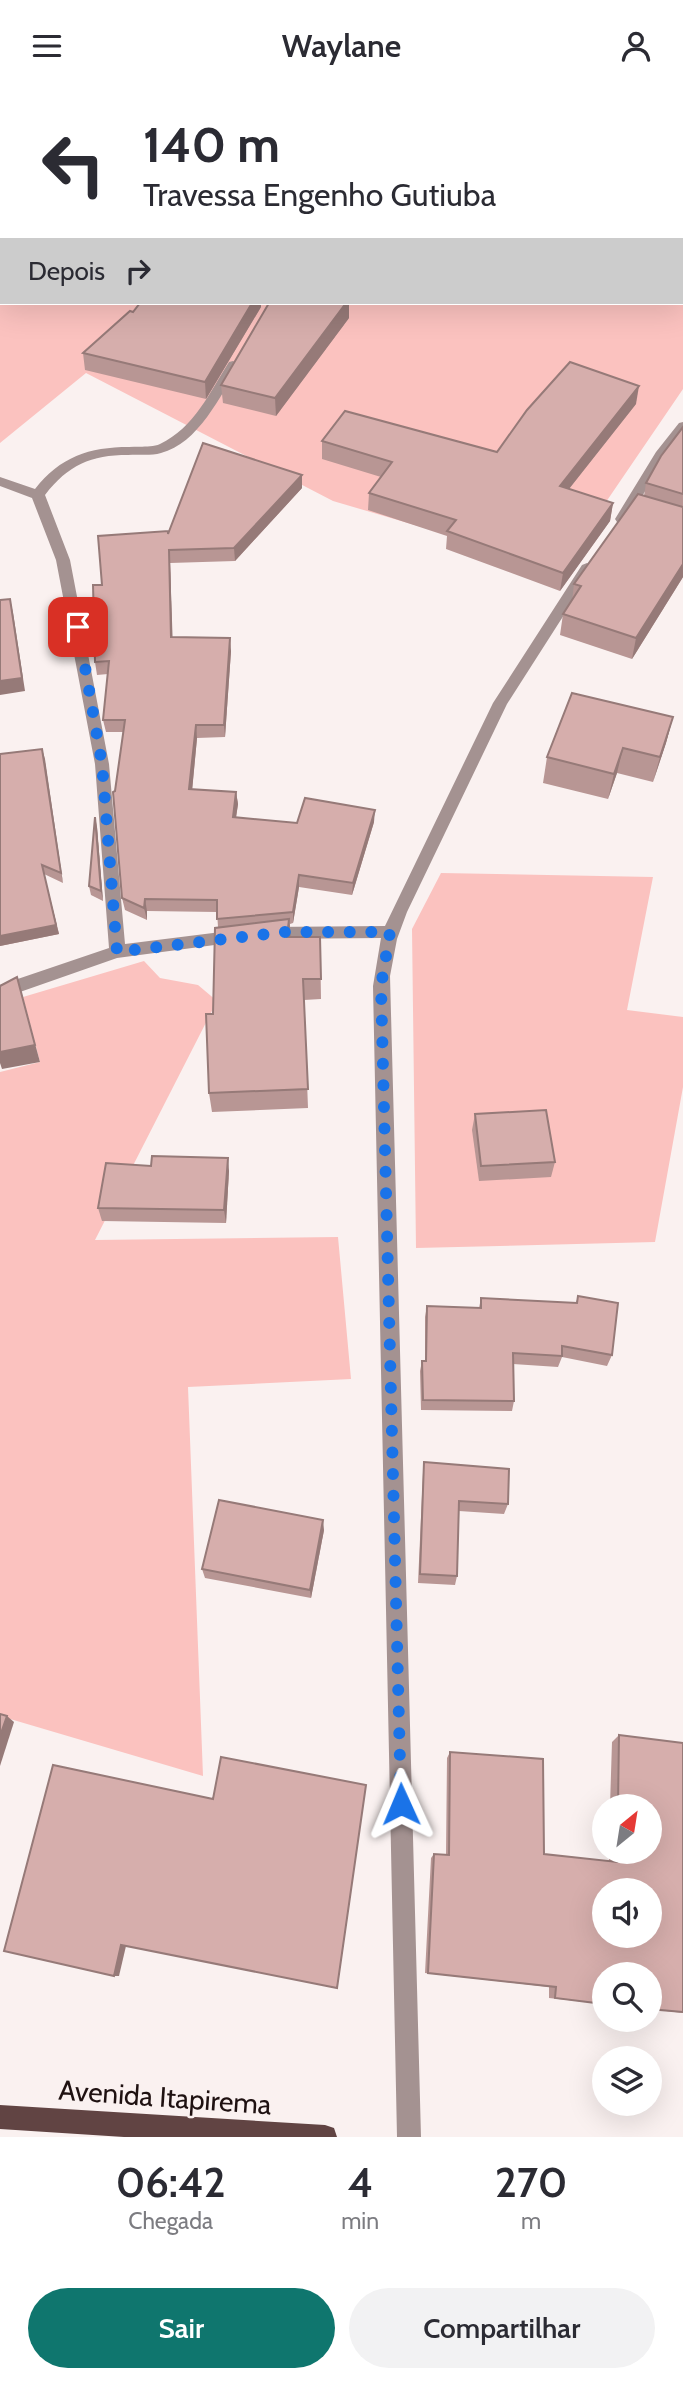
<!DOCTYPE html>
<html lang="pt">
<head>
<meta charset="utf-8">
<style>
  :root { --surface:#fff; --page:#f2f2f3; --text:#2b2b33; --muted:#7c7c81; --accent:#0f766e }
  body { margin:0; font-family:Cabin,sans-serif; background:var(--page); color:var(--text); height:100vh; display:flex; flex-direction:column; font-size:26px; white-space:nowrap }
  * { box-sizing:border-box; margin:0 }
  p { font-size:23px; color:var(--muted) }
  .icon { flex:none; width:38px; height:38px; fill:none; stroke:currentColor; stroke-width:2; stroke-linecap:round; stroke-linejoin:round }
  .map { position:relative; height:2046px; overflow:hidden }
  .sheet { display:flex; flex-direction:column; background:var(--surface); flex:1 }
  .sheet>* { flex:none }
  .hud { position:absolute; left:0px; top:0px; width:684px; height:214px; box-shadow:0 7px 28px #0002; background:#fff; color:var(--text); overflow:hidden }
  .needle { width:46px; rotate:30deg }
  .fabs { position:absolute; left:592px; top:1703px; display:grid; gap:14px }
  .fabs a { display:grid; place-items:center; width:70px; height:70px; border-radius:50%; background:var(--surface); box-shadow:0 7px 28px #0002; font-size:35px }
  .pin { position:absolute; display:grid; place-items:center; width:60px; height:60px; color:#fff; margin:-30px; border-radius:14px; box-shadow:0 4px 10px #0006 }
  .me { position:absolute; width:77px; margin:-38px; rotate:359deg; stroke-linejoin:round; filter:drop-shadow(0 0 5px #0008) }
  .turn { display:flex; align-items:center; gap:24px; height:147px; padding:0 28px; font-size:32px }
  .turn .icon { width:91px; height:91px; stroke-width:2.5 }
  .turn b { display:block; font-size:49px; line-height:60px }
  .then { display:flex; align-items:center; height:66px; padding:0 28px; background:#0003; gap:14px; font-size:26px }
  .eta { display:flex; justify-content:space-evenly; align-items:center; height:119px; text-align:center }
  .eta b { font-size:42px; font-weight:600; line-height:49px }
  .action { display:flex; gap:14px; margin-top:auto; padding:14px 28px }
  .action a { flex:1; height:80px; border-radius:42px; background:var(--accent); color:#fff; font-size:28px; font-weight:600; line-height:80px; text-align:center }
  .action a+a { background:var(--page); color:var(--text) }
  header { display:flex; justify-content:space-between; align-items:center; height:91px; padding:0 28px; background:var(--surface); font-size:32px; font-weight:600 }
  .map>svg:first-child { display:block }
  .green { fill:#fbc2bf }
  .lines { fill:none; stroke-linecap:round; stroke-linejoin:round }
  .minor { fill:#a49291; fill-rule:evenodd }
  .primary { fill:#614443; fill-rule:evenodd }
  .wall { fill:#b89694 }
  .shaded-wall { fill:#967a78 }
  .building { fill:#d6aeac; stroke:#967a78; stroke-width:2; fill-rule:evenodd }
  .route { stroke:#1a73e8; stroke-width:12; stroke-dasharray:0 21.6 }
  .labels { text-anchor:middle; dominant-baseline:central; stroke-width:5; stroke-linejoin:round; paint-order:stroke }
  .near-street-label { font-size:28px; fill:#1f1111; stroke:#faf1f0 }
</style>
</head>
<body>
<header><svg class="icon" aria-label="menu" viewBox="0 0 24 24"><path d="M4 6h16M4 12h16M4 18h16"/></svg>Waylane<svg class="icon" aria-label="person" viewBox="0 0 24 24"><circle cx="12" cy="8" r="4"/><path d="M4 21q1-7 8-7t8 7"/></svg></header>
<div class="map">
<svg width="683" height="2046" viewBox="0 0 683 2046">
  <rect width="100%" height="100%" fill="#faf1f0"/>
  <g class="green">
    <path d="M0,62L2,212H682L683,192V298L561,477L333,410L86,282L0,352Z"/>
    <path d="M441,782L653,786L627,919L683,926V996L655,1151L416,1157L412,838Z"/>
    <path d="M144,870L160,887L198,894L217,910L95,1149L338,1146L351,1288L188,1296L203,1685L0,1625V981L40,971L23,906Z"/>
  </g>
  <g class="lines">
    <g class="minor">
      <path d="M529,0H539L528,2Z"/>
      <rect x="0" y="51" width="2" height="6"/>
      <path d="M683,62V69H682V62Z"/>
      <rect x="682" y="177" width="1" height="7"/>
      <path d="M233,270L239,274C221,304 198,353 161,362C151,365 139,363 128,364C91,364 68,374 45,404L70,469L109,673L125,853L237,839L245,845L237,851L117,867L0,908V894L109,857L95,673L56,469L32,407L0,395V386L35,398C60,366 89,356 129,356C139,355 151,357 160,353C194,337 210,301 229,271Z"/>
      <path d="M683,331V343L667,363L627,431H617L615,428L656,361L679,332Z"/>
      <path d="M587,472L594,477L507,613L407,821L397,848L390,885L421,2046H397L373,895L381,847L268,848L260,842L268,836L385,835L493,612L582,474Z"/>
    </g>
    <path class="primary" d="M0,2014L325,2034L334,2037L337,2046H124L0,2038Z"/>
  </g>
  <g class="wall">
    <path d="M140,212H261V216L206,308L85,279L83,262L133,221Z"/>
    <path d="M349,227L276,325L223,312L221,294Z"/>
    <path d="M636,313L569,398L613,412L610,430L560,500L446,458L447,445L368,419L369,402L381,386L322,368V350L497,361Z"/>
    <path d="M683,336V486L632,568L560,544L563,523L572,510L574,493L644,405L646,392Z"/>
    <path d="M302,384V397L235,470L170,472L172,546L231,560L225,646L197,647L192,699L236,701L238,713L236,727L297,732L374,731L352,804L299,796L293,832L290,833V846H320L321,908L304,909L308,1017L212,1021L209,1002L218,836L217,821L147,820V829L125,819L122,807L115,700L123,641H106L103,629L108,583L97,584L95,571L102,494L168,442Z"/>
    <path d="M673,626L666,652L653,691L617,682L608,708L543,692L547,666Z"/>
    <path d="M42,658L63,792L44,783L59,843L0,855V663Z"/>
    <path d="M97,736L103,810L91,804L89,795Z"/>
    <path d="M475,1023L555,1071L551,1086L479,1090L472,1039Z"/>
    <path d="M151,1075L229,1080L226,1132L102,1130L98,1117Z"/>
    <path d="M578,1205L612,1264L607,1275L562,1266L558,1276L513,1273L514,1310L512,1320L421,1319L420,1280L422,1270H425V1226L427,1215L479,1217L481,1207L576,1212Z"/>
    <path d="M424,1371L508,1413L504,1423L459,1420L457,1485L455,1494L418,1492L423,1382Z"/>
    <path d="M324,1439L311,1507L205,1487L202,1478Z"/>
    <path d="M619,1644L683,1652V1922L649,1918V1883H604V1913L549,1907V1896L425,1882L431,1767L434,1763L446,1764L447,1667L450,1661L544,1763L609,1770V1760H649V1715H610L612,1651Z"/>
  </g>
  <g class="shaded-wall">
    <path d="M252,212H261V216L206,308L205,291Z"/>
    <path d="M346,212H349V227L276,325L275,307Z"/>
    <path d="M639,295L636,313L557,413L560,395Z"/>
    <path d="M302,384V397L235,470L234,457Z"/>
    <path d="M613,412L610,430L560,500L563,482Z"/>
    <path d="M169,459L170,472L173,559L171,546Z"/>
    <path d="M683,473V486L632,568L636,547Z"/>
    <path d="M10,508L13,522L25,600L0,604V590Z"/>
    <path d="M230,547L231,560L225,646L224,634Z"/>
    <path d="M673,626L666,652L653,691L660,666Z"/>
    <path d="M196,634L197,647L191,711L189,698Z"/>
    <path d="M623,657L617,682L608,708L614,683Z"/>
    <path d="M42,658L45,668L63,792L61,782Z"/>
    <path d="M236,701L238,713L234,739L233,726Z"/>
    <path d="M375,719L374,731L352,804L353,792Z"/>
    <path d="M95,726L97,736L103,810L101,800Z"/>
    <path d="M44,783L59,843L0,855V845Z"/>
    <path d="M299,784V796L293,832V821Z"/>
    <path d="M145,808L147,820V829L144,817Z"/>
    <path d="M289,828L291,850L287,846Z"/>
    <path d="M17,886L40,971L2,978L0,972V961Z"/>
    <path d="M228,1067L229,1080L226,1132L224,1119Z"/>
    <path d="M323,1429L324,1439L311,1507L310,1499Z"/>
    <path d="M7,1625L14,1631L0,1675V1645Z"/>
    <path d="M121,1854L126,1855L119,1885H114Z"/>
  </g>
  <g class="building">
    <path d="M140,212H252L205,291L83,262L130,220L133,221Z"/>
    <path d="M269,212H346L275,307L221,294Z"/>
    <path d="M570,271L639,295L560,395L613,412L563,482L447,440L456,429L369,402L392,371L322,350L345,320L497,361L527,319Z"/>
    <path d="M683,336V403L646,392L661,365Z"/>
    <path d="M203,352L302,384L234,457L169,459L171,546L230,547L224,634H196L189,698L236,701L233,726L297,732L305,707L375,719L353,792L299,784L293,821L217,828V809L145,808L144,817L122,807L113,701L115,700L125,629H103L109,570L95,571L93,494H102L98,445L168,440V443Z"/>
    <path d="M638,403L683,416V473L636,547L563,523L581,495L574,493Z"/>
    <path d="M10,508L22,587L0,590V509Z"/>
    <path d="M572,602L673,626L660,666L623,657L614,683L547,666Z"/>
    <path d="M42,658L61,782L42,774L56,834L0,845V663Z"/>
    <path d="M95,726L101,800L89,795Z"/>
    <path d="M289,828L287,846H320L321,888H303L308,998L209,1002L206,923H213L215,837Z"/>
    <path d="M17,886L35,954L0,961V895Z"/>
    <path d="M546,1019L555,1071L481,1075L475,1023Z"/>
    <path d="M152,1065L228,1067L224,1119L98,1117L106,1072L151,1075Z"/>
    <path d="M578,1205L618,1212L612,1264L562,1255V1265L513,1262L514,1310L423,1309L422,1270H426L427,1215L481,1217V1207L577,1212Z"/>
    <path d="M424,1371L509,1378L508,1413L459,1410L457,1485L420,1483Z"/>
    <path d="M219,1409L323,1429L310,1499L202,1478Z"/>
    <path d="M0,1623L7,1625L0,1645Z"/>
    <path d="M619,1644L683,1652V1921L649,1918V1883H604V1913L555,1907L556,1896L428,1882L434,1763L449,1764L450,1661L543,1668L544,1763L617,1771V1760H649V1715H618ZM604,1799H649V1844H604Z"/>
    <path d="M221,1666L366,1694L337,1897L121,1854L114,1885L4,1860L53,1674L213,1708Z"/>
  </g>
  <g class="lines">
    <path class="route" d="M78,536L102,673L117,861L284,841H390L381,895L401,1713"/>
  </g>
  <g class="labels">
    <g class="near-street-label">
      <text transform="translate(165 2006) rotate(4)">Avenida Itapirema</text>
    </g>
  </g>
</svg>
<div class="fabs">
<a><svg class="needle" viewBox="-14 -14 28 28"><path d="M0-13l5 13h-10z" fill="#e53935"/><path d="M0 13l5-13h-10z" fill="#7c7c81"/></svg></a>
<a><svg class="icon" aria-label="sound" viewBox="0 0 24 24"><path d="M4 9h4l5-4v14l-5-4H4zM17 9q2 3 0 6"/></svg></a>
<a><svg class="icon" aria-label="search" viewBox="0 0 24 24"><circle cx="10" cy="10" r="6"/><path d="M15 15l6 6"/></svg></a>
<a><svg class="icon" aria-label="layers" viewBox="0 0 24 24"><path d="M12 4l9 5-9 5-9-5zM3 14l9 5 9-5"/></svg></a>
</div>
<div class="pin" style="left:78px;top:536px;background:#d93025"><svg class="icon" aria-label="arrive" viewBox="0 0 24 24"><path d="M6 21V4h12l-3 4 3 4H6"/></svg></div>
<svg class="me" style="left:401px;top:1713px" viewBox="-20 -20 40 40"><path d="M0-17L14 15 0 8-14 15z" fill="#1a73e8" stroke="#fff" stroke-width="4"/></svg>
<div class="hud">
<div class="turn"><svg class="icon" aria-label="left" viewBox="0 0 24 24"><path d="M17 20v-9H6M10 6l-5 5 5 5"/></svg><div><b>140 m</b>Travessa Engenho Gutiuba</div></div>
<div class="then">Depois<svg class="icon" aria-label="right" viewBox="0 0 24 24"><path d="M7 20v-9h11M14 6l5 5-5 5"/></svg></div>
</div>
</div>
<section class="sheet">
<div class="eta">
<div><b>06:42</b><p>Chegada</p></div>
<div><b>4</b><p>min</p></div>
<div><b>270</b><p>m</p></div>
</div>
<div class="action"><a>Sair</a><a>Compartilhar</a></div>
</section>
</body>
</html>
